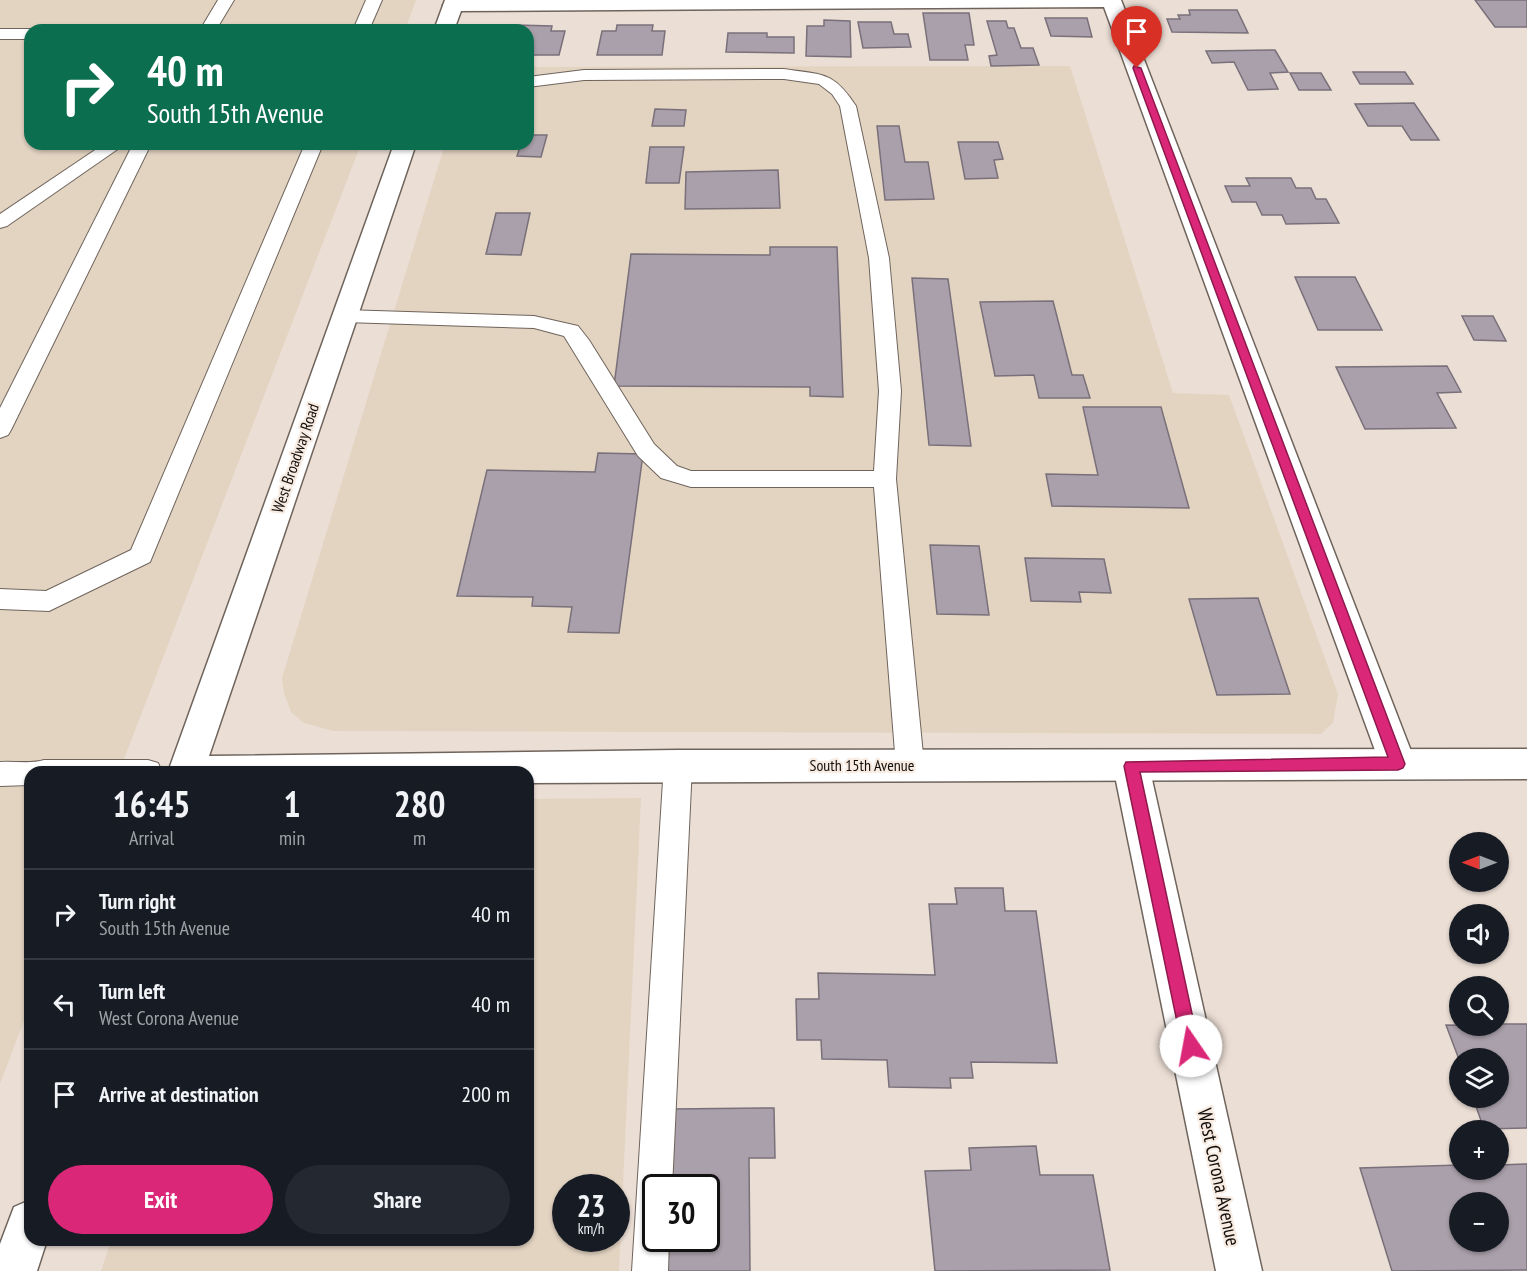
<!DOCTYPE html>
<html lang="en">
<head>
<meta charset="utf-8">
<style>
  :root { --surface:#171b24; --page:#242831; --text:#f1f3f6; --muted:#9ea1a6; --line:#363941; --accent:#db2777 }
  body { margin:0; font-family:"PT Sans Narrow",sans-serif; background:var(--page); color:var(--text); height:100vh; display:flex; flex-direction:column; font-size:22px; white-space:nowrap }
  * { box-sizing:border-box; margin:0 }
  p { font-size:20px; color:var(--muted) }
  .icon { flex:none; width:33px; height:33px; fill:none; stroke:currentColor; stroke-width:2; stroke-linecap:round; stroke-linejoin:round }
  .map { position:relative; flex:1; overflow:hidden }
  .sheet { position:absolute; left:24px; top:766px; width:510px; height:480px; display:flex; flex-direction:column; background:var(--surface); border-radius:18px; box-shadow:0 2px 4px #0004 }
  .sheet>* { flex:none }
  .guide { position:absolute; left:24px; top:24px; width:510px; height:126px; border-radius:18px; box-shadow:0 2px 4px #0004; background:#0b6e4f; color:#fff; overflow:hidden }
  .needle { width:39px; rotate:270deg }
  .buttons { position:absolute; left:1449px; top:832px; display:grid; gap:12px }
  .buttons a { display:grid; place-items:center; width:60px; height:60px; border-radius:50%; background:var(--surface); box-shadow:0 2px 4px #0004; font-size:30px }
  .speed { position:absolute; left:552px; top:1174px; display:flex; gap:12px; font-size:30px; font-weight:700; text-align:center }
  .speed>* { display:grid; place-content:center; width:78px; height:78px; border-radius:50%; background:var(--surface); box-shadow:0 2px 4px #0004; line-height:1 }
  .speed small { font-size:15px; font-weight:400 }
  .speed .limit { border:3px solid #111; border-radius:9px; background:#fff; color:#111 }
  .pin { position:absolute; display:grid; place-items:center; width:51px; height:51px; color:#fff; margin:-62px -26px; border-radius:50% 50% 50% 0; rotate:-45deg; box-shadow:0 0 6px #0007 }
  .pin .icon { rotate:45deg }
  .me { position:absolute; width:66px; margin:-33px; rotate:348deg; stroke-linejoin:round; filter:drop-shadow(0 0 4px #0008) }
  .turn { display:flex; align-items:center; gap:21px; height:126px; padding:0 24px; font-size:27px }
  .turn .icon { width:78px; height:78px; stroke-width:2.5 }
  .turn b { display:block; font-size:42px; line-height:51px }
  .eta { display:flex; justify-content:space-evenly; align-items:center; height:102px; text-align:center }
  .eta b { font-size:36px; font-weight:700; line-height:42px }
  .primary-button { display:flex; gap:12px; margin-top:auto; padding:12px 24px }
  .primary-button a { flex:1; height:69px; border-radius:36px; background:var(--accent); color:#fff; font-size:24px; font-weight:700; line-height:69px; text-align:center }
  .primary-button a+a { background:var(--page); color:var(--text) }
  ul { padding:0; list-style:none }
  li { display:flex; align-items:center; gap:18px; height:90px; padding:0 24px; border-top:2px solid var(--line) }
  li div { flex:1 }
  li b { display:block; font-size:22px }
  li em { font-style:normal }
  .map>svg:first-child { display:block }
  .industrial { fill:#e3d4c2; fill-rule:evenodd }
  .building { fill:#aaa0ab; stroke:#79707a; stroke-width:1.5; fill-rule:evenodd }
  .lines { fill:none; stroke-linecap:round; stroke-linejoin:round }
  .lane-casing { stroke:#6f645c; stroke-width:2 }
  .street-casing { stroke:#6f645c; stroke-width:3 }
  .secondary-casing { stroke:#6f645c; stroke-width:3 }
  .lane { fill:#fff; fill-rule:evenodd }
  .street { fill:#fff; fill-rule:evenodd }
  .secondary { fill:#fff; fill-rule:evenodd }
  .route { fill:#db2777; stroke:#8e194d; stroke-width:1.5 }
  .labels { text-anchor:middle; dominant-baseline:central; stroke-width:4.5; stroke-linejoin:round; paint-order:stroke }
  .street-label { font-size:16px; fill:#130f0c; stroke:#f8ebe2 }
  .near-street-label { font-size:20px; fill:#130f0c; stroke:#f8ebe2 }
</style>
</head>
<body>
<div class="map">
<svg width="1527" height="1271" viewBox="0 0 1527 1271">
  <rect width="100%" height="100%" fill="#ebded5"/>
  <g class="industrial">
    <path d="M0,0H416L405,30H30V144H361L119,772H30V1005L0,1084Z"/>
    <path d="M1070,66L1173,393L1229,395L1338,694L1333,723L1321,734L333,731L304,723L291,712L284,693L282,678L445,144H528V67Z"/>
    <path d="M641,798L619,1271H101L111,1241L528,1240V799ZM566,1188H616V1239H566Z"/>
  </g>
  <g class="building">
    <path d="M1475,0H1527V27H1495Z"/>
    <path d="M1189,10H1237L1248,33L1172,32L1167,19H1180L1178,15H1190Z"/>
    <path d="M923,13H969L974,45H965L968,60H930Z"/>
    <path d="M1045,18H1087L1092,37L1051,36Z"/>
    <path d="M824,20L850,21L851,57L806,56L807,26H824Z"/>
    <path d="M987,21H1006L1008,28H1014L1021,48H1033L1039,65L991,66L989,56L997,55Z"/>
    <path d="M858,22H891L894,34H908L911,47L863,48Z"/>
    <path d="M516,25L552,26L551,31H565L559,55H528V30H515Z"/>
    <path d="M617,25H653L652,31H665L662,55H597L602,31H616Z"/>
    <path d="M728,33H767V37H794V53L726,52Z"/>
    <path d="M1275,50L1288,72L1270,73L1278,89L1248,90L1234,62L1212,63L1206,51Z"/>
    <path d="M1353,72H1405L1413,84H1360Z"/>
    <path d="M1290,73H1321L1331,90H1299Z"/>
    <path d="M1414,103L1439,140H1411L1402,126H1368L1355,104Z"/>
    <path d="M655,109L686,110L684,126H652Z"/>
    <path d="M877,126H899L905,162H928L934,199L885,200Z"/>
    <path d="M528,135H547L541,157L517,156L521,144H528Z"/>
    <path d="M958,142H998L1003,159L994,160L998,178L965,179Z"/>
    <path d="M650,147H684L679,183H646Z"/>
    <path d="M778,170L780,208L685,209L686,172Z"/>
    <path d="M1246,178H1291L1296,188H1311L1316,199H1326L1339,223L1286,224L1282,215H1262L1256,202H1232L1225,186H1250Z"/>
    <path d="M496,213H530L521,255L486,254Z"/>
    <path d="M770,247H837L843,397L810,396V387L614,386L631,254L770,255Z"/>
    <path d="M1295,277H1355L1382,330H1318Z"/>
    <path d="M912,278L948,279L971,446L929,445Z"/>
    <path d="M1053,301L1072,375H1083L1090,398H1039L1034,375L995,376L980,302Z"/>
    <path d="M1462,316H1493L1506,341L1474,340Z"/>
    <path d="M1447,366L1461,392L1437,393L1456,428L1365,429L1336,367Z"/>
    <path d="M1083,407H1161L1189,508L1052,506L1046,474L1098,475Z"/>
    <path d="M598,453L643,454L619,633L568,632L572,607L532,606L533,597L457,596L487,470L595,472Z"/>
    <path d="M930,545L979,546L989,615L937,614Z"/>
    <path d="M1025,558L1104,559L1111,593L1079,592L1081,602L1031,601Z"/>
    <path d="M1258,598L1290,694L1217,695L1189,599Z"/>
    <path d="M955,888H1003L1005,911H1036L1057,1063L971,1062L973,1078H950L951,1088L889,1087L887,1060L822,1059L821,1040H797L796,999H819L818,973L935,975L929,904H957Z"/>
    <path d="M1498,1024H1527V1128L1484,1129L1473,1098H1498V1059H1460V1062L1446,1025L1498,1026Z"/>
    <path d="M774,1108L775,1158H749L750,1271H668L669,1239H706V1188H671L673,1109Z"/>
    <path d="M1036,1146L1040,1175H1093L1110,1270L935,1271L925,1171L971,1170L969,1148Z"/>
    <path d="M1527,1164V1270L1392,1271L1360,1168L1460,1165V1170H1498V1165ZM1460,1203H1498V1242H1460Z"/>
  </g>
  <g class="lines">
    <g class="lane-casing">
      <g id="lane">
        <path d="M218,0H234L216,30H200Z"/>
        <path d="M366,0H382L369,30H353Z"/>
        <path d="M0,29H30L33,30H30V39H0Z"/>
        <path d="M784,69C823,75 833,71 856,106L889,258L901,391L896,479L924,765L920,773L910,777L900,773L896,765L874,487H691L661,478L638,456L564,336L534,328L344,322L337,321L334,316L337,311L344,310L534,316L578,326L589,340L654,444L677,466L691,471H874L879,391L869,258L840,106L832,94L819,84L784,79L584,80L528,87V77L584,70Z"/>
        <path d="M104,144H125L7,226L0,228V214Z"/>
        <path d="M133,144H151L11,430L8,435L0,438V408Z"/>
        <path d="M305,144H323L150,562L49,611L0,609V589L46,591L131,550Z"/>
        <path d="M678,753L688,757L692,765L672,1188H656V1239H669L668,1271H632L664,765L668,757Z"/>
        <path d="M44,760H148L158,763L162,772H30V785L0,786V762C14,761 32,764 44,760Z"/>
      </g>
    </g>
    <g class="street-casing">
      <g id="street">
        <path d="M1121,0L1416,764L1411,775L1398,779L1385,775L1380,764L1104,7L453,11L446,9L443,5L449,0Z"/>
        <path d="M1131,751L1144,755L1149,766L1262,1271H1216L1113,766L1118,755Z"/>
      </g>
    </g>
    <g class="secondary-casing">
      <g id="secondary">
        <path d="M445,0H465L454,30H434Z"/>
        <path d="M394,144H416L209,756L678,750L1527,749V779L528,783V772H168Z"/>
        <path d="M30,1200V1240H47L37,1271H0V1244L14,1207Z"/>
      </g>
    </g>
    <use href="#lane" class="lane"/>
    <use href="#street" class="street"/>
    <use href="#secondary" class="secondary"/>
  </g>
  <path class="route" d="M1134,66L1141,68L1405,764L1403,768L1398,770L1140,772L1199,1046L1197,1052L1191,1055L1184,1052L1182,1046L1124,766L1126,762L1388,757L1133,68Z"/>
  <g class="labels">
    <g class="street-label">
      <text transform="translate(295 458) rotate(-71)">West Broadway Road</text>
      <text x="862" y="765">South 15th Avenue</text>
    </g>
    <g class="near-street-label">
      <text transform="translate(1219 1177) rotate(78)">West Corona Avenue</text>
    </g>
  </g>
</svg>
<div class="buttons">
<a><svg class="needle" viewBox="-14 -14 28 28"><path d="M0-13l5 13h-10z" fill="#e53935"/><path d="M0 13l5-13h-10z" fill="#9ea1a6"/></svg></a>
<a><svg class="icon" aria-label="sound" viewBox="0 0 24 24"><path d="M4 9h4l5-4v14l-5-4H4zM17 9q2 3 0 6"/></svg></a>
<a><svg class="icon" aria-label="search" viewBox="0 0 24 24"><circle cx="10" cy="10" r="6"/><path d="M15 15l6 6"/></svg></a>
<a><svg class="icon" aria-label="layers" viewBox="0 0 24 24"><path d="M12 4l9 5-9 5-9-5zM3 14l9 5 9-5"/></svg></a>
<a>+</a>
<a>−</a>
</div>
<div class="speed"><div>23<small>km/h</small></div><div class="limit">30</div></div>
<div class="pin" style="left:1137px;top:68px;background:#d93025"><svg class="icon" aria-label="arrive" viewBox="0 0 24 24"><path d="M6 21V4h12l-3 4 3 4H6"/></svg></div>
<svg class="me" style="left:1191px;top:1046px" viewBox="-20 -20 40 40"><circle r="19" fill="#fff"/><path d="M0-13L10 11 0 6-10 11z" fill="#db2777"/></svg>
<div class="guide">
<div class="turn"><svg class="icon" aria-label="right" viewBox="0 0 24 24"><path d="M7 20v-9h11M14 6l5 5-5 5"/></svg><div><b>40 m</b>South 15th Avenue</div></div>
</div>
<section class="sheet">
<div class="eta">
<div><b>16:45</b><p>Arrival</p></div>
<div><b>1</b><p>min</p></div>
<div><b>280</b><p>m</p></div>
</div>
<ul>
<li><svg class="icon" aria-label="right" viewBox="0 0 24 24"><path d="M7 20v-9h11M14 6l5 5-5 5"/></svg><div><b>Turn right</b><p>South 15th Avenue</p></div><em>40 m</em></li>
<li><svg class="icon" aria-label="left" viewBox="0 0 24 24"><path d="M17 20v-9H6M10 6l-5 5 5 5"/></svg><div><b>Turn left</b><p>West Corona Avenue</p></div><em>40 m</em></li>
<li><svg class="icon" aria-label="arrive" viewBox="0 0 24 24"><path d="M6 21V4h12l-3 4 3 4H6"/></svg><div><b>Arrive at destination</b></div><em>200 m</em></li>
</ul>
<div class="primary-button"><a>Exit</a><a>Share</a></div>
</section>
</div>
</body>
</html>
